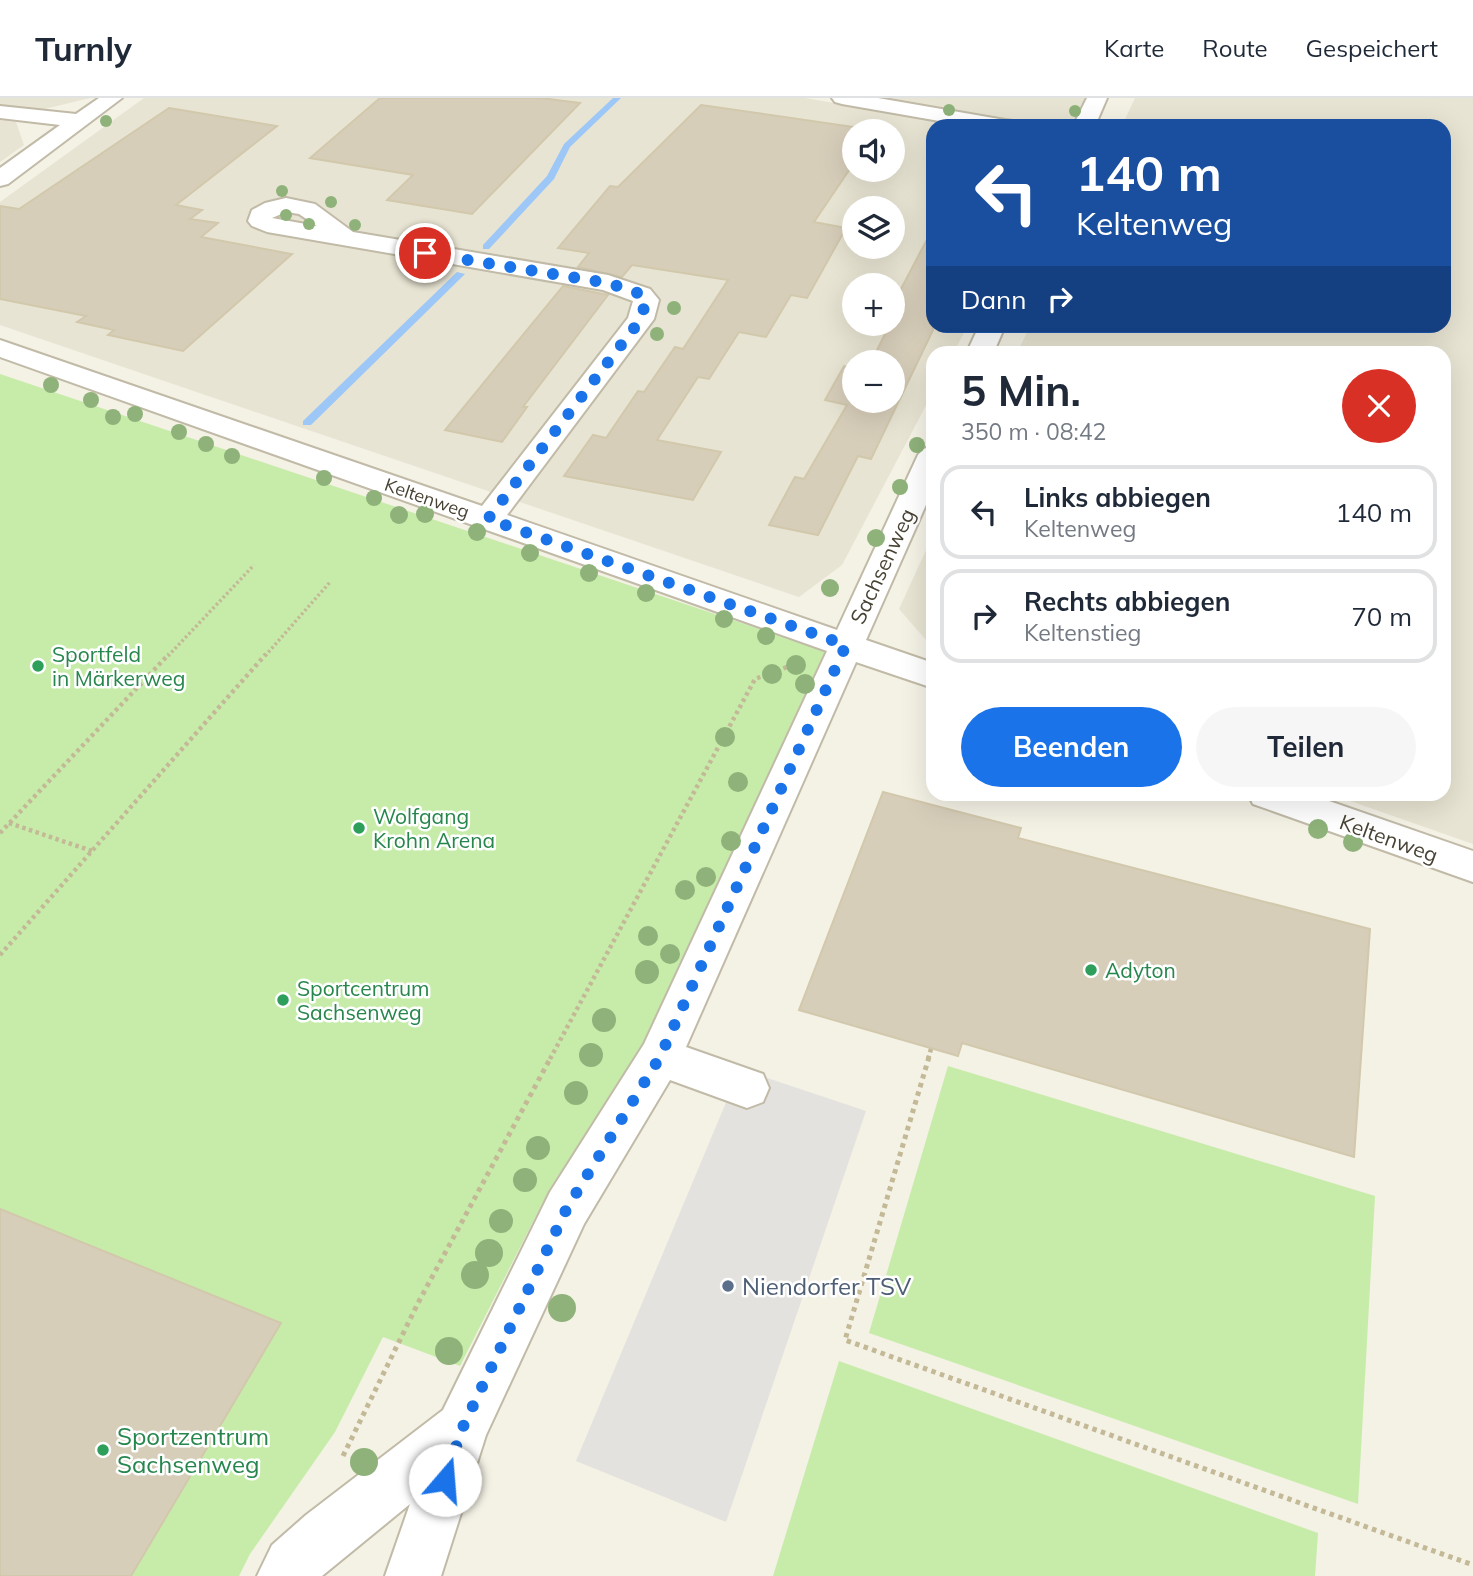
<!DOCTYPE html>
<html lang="de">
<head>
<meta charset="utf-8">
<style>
  :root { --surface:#fff; --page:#f6f6f7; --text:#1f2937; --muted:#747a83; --line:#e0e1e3; --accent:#1a73e8 }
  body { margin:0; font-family:Mulish,sans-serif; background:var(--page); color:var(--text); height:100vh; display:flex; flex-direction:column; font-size:26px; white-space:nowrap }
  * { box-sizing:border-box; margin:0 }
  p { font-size:23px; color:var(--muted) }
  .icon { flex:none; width:38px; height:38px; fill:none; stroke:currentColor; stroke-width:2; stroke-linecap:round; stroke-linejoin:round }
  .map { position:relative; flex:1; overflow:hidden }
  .sheet { position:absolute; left:926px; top:248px; width:525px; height:455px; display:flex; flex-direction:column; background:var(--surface); border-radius:21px; box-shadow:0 7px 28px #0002 }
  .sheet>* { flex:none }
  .hud { position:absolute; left:926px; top:21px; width:525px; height:214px; border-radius:21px; box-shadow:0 7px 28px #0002; background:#1a4fa0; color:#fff; overflow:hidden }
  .tools { position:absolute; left:842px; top:21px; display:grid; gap:14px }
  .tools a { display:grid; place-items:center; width:63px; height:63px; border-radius:50%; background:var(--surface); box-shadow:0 7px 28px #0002; font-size:35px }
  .pin { position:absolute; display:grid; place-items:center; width:60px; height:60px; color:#fff; margin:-30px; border:4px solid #fff; border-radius:50%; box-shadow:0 2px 7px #0007 }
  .me { position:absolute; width:77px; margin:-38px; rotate:18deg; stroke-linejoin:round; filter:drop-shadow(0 0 5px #0008) }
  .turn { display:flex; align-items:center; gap:24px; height:147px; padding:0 35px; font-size:32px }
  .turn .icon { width:91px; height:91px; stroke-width:2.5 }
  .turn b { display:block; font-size:49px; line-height:60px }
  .then { display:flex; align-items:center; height:66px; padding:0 35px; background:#0003; gap:14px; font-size:26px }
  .round { display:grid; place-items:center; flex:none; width:74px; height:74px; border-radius:37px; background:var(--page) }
  .overview { display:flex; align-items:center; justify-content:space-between; height:119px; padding:0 35px }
  h1 { font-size:42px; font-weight:700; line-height:52px }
  .button { display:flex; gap:14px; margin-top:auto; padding:14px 35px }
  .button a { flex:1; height:80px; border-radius:42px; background:var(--accent); color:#fff; font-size:28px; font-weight:700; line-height:80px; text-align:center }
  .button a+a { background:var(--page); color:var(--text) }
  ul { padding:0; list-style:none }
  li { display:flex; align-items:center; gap:21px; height:94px; margin:0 14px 10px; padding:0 21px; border:4px solid var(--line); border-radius:21px }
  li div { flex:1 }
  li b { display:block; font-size:26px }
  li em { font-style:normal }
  header { display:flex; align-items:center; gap:42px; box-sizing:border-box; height:98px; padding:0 35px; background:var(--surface); border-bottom:2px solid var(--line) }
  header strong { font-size:33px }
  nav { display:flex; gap:38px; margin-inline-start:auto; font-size:24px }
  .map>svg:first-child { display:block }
  .residential { fill:#e8e4d3; fill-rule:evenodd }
  .green { fill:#c7ecaa }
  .parking { fill:#e4e2de }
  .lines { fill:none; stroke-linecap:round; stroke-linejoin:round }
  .stream { fill:#9cc7f6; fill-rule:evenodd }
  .building { fill:#d7ceba; stroke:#d2c8ac; stroke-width:2 }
  .minor-casing { stroke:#c0baa7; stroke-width:4 }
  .path-far2 { stroke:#c3b997; stroke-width:3.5; stroke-dasharray:2.5 2.5; stroke-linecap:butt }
  .path-far1 { stroke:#c3b997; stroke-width:4.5; stroke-dasharray:3.5 3.5; stroke-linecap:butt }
  .path { stroke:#c3b997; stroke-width:5; stroke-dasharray:4.5 4.5; stroke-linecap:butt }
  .minor { fill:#fff; fill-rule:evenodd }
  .tree { fill:#8eb27a }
  .route { stroke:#1a73e8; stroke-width:12; stroke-dasharray:0 21.6 }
  .leisure-dot { fill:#2e9e5b; stroke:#fff; stroke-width:2.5 }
  .service-dot { fill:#5c6f8a; stroke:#fff; stroke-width:2.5 }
  .labels { text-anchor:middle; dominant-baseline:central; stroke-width:5; stroke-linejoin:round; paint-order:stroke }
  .far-street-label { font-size:18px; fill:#474234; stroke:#fff }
  .street-label { font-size:21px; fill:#474234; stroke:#fff }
  .leisure-label { font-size:21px; fill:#27864d; stroke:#fff; text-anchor:start }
  .near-service-label { font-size:24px; fill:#4e5e75; stroke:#fff; text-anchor:start }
  .near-leisure-label { font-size:24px; fill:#27864d; stroke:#fff; text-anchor:start }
</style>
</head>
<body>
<header>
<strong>Turnly</strong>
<nav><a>Karte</a><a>Route</a><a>Gespeichert</a></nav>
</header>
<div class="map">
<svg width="1473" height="1478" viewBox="0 0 1473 1478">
  <rect width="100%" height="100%" fill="#f4f1e5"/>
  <g class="residential">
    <path d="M0,0H90L36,13L0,8Z"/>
    <path d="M144,0H805L969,28H933V228H968L953,255L933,256V294L842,467L799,499L0,227V104ZM854,33H892V72H854ZM854,110H892V149H854ZM854,187H892V226H854ZM854,264H892V303H854Z"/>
    <path d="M877,0H1085L1074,21L1057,27H1038Z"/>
    <path d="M1135,0H1473V746L1333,697L1444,696V256L1017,255L1030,228H1444V28H1122Z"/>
    <path d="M0,22L16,24L24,47L0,64Z"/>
    <path d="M933,437V550L899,511Z"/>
  </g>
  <g class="green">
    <path d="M0,276L828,554L641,950L548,1094L460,1268L383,1239L335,1334L250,1456L239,1478H0Z"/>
    <path d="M948,968L1375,1098L1358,1406L869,1235Z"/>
    <path d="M839,1263L1318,1435L1315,1478H773Z"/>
  </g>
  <path class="parking" d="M740,971L866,1013L726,1424L576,1363Z"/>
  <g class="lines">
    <g class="stream">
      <path d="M613,0H621L570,49L554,81L489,151H483V147L547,78L564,46Z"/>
      <path d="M457,174L465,176L311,327H303V323Z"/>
    </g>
  </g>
  <g class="building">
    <path d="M380,0H541L580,5L472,116L387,102L413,77L310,60Z"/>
    <path d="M701,7L854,29V65L814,124L846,130L807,200L791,197L766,239L739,234L709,281L698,279L657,342L721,354L693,402L564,378L593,337L606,340L638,293L644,294L675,249L683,251L728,182L632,167L622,179L578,169L589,155L558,150L610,88L618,89Z"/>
    <path d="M169,10L277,28L176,107L202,112L190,121L218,125L201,139L292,156L183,253L108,237L114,232L77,224L86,218L0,201V108L19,111Z"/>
    <path d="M933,130V232L871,361L858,358L818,437L769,427L795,379L804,381L847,307L825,302L844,268L854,270V303H892V264H871L890,226H892V208Z"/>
    <path d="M563,188L608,197L523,309H527L502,344L445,332Z"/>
    <path d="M883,694L1021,730L1018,740L1370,831L1354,1059L962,945L958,958L799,912Z"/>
    <path d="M0,1111L281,1225L131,1478H0Z"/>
  </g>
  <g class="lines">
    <g class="minor-casing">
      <g id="minor">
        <path d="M99,0H122L8,86L0,88V70L60,27L0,20V8L76,16Z"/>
        <path d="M832,0H878L1005,22L1013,23L1016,28H968L842,6L835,4Z"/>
        <path d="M1087,0H1107L1095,28H1073Z"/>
        <path d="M286,100L315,106L353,134L608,177L650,191L659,202L654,221L507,417L837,532L918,357L923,351L933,348V391L866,542L933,565V590L856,564L686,949L763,976L769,990L763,1004L747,1010L670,982L584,1126L486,1337L441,1478H385L410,1406L322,1478H257L272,1447L306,1417L443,1312L550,1094L644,946L827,553L0,259V242L482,408L628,220L633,203L603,192L267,134L252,128L248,123L252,112L265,105ZM286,114L299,116L317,128L272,120Z"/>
        <path d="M979,228H1005L993,256H966Z"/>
        <path d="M1248,696H1309L1473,753V784L1253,706Z"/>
      </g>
    </g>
    <g class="path-far2">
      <path d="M168,558L254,467"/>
      <path d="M265,558L331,483"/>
    </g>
    <g class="path-far1">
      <path d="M9,725L92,753"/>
      <path d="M0,735L169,556"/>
      <path d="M0,857L266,556"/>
      <path d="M550,961L755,581L795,566"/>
      <path d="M928,961L931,951"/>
    </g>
    <g class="path">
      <path d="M929,959L845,1242L1473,1467"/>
      <path d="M343,1358L418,1205L551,959"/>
    </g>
    <use href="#minor" class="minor"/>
  </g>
  <g class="tree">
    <circle cx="949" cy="12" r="6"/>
    <circle cx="1075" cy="13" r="6"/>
    <circle cx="106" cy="23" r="6"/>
    <circle cx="282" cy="93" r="6"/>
    <circle cx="331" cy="104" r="6"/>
    <circle cx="286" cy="117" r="6"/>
    <circle cx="309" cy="126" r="6"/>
    <circle cx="355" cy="127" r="6"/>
    <circle cx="674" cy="210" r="7"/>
    <circle cx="657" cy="236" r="7"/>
    <circle cx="51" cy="287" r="8"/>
    <circle cx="91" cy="302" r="8"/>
    <circle cx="135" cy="316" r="8"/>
    <circle cx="113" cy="319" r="8"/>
    <circle cx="179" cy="334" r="8"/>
    <circle cx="206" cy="346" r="8"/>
    <circle cx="917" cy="347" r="8"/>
    <circle cx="232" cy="358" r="8"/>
    <circle cx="324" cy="380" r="8"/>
    <circle cx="900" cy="389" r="8"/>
    <circle cx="374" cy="400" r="8"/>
    <circle cx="425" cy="416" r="9"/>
    <circle cx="399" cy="417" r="9"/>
    <circle cx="477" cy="434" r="9"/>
    <circle cx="876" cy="440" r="9"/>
    <circle cx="530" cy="455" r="9"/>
    <circle cx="589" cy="475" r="9"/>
    <circle cx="830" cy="490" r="9"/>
    <circle cx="646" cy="495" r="9"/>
    <circle cx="724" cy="521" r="9"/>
    <circle cx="766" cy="538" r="9"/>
    <circle cx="796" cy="567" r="10"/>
    <circle cx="772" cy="576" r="10"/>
    <circle cx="805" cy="586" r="10"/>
    <circle cx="725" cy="639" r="10"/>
    <circle cx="738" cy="684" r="10"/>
    <circle cx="1318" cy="731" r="10"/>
    <circle cx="731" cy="743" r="10"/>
    <circle cx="1353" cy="744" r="10"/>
    <circle cx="706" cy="779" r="10"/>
    <circle cx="685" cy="792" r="10"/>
    <circle cx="648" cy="838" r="10"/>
    <circle cx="670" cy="856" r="10"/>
    <circle cx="647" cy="874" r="12"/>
    <circle cx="604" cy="922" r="12"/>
    <circle cx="591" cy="957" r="12"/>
    <circle cx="576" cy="995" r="12"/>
    <circle cx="538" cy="1050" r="12"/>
    <circle cx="525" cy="1082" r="12"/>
    <circle cx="501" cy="1123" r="12"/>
    <circle cx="489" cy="1155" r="14"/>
    <circle cx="475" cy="1177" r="14"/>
    <circle cx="562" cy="1210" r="14"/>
    <circle cx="449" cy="1253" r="14"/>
    <circle cx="364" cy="1364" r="14"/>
  </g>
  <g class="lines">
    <path class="route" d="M425,155L608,185L641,196L646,202L641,221L488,421L846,547L660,959L567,1110L462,1331L445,1382"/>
  </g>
  <g class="leisure-dot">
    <circle cx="38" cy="568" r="7"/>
    <circle cx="359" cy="730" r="7"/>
    <circle cx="1091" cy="872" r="7"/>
    <circle cx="283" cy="902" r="7"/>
    <circle cx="103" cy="1352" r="7"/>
  </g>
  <circle class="service-dot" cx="728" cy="1188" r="7"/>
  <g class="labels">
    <g class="far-street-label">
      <text transform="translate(427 400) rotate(19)">Keltenweg</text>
    </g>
    <g class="street-label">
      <text transform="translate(882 468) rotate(-65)">Sachsenweg</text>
      <text transform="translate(1389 740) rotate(20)">Keltenweg</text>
    </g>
    <g class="leisure-label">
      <text x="52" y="556">Sportfeld<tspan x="52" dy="24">in Märkerweg</tspan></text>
      <text x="373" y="718">Wolfgang<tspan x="373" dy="24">Krohn Arena</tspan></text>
      <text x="1105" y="872">Adyton</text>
      <text x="297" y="890">Sportcentrum<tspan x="297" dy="24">Sachsenweg</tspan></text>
    </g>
    <g class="near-service-label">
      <text x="742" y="1188">Niendorfer TSV</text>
    </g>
    <g class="near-leisure-label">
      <text x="117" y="1338">Sportzentrum<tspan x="117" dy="28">Sachsenweg</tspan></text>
    </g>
  </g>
</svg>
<div class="tools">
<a><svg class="icon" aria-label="sound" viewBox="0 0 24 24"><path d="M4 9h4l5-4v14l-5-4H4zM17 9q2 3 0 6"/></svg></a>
<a><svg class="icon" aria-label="layers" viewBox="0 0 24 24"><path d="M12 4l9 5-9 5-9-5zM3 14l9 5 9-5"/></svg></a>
<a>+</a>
<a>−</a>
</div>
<div class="pin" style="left:425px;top:155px;background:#d93025"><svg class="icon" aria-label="arrive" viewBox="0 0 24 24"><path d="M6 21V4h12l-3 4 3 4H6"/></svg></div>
<svg class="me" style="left:445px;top:1382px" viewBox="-20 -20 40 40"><circle r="19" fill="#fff"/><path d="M0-13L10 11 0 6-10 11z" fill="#1a73e8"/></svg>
<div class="hud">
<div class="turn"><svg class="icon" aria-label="left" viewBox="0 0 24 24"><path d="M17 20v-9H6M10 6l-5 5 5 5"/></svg><div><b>140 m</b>Keltenweg</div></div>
<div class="then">Dann<svg class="icon" aria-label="right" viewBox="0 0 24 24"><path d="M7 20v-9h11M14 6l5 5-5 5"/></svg></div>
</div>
<section class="sheet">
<div class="overview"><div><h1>5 Min.</h1><p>350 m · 08:42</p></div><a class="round" style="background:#d93025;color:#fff"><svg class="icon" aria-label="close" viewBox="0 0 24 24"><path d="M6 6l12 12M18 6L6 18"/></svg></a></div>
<ul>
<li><svg class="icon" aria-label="left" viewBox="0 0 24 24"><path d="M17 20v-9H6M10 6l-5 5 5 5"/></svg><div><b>Links abbiegen</b><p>Keltenweg</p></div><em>140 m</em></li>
<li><svg class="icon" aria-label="right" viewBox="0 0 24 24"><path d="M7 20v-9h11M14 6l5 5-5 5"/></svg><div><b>Rechts abbiegen</b><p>Keltenstieg</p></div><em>70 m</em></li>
</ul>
<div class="button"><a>Beenden</a><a>Teilen</a></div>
</section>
</div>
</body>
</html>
